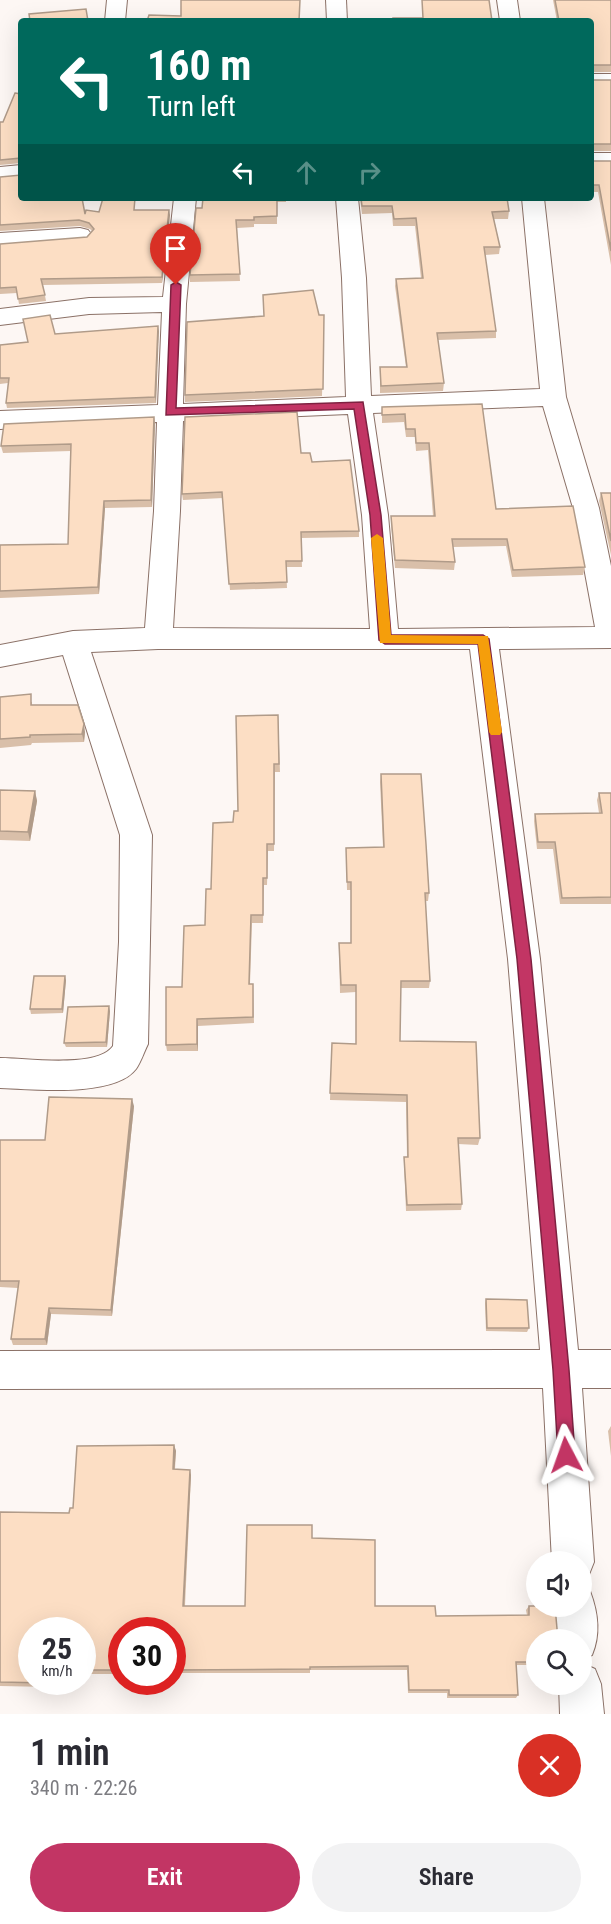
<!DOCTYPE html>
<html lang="en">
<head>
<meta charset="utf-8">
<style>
  :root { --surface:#fff; --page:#f2f2f3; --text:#2b2b33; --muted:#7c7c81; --accent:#c23564 }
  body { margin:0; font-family:"Roboto Condensed",sans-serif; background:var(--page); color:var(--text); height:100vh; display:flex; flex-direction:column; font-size:22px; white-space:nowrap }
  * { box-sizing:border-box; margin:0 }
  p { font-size:20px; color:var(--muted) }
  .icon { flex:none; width:33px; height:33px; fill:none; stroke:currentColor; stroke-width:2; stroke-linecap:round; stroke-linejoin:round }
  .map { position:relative; height:1714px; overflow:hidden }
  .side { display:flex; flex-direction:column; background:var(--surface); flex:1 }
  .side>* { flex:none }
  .top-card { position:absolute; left:18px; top:18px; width:576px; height:183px; border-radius:6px; box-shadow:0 6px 24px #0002; background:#00695c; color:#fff; overflow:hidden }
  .buttons { position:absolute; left:526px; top:1551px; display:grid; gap:12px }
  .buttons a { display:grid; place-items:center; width:66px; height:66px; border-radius:50%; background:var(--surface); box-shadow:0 6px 24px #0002; font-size:30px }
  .speed { position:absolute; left:18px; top:1617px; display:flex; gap:12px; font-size:30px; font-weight:700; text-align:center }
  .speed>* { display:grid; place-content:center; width:78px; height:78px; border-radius:50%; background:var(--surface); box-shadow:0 6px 24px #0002; line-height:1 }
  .speed small { font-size:15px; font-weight:400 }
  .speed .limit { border:9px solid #d22; background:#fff; color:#111 }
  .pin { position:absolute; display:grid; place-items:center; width:51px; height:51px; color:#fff; margin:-62px -26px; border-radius:50% 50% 50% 0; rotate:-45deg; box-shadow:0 0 6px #0007 }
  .pin .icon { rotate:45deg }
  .me { position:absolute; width:66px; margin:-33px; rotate:356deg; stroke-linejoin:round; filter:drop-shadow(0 0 4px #0008) }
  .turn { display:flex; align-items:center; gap:21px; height:126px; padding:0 30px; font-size:27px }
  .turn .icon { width:78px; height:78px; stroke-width:2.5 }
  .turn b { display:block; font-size:42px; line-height:51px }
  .lanes { display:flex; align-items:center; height:57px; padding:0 30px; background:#0003; justify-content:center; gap:30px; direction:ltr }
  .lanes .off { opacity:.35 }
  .round { display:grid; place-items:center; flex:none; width:63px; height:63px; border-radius:32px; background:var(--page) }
  .headline { display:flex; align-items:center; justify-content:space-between; height:102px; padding:0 30px }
  h1 { font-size:36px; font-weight:600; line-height:45px }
  .cta { display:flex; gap:12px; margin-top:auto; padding:12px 30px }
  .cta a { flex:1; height:69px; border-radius:36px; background:var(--accent); color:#fff; font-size:24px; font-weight:600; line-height:69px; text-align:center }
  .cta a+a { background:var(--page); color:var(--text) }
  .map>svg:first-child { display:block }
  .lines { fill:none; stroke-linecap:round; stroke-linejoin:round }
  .street-casing { stroke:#8b7167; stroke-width:2 }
  .street { fill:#fff; fill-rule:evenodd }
  .wall { fill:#d9bfa9 }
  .shaded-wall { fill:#b09b89 }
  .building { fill:#fcdec4; stroke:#b09b89; stroke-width:1.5 }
  .route { fill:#c23564; stroke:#7e2241; stroke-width:1.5 }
  .slow { fill:#f59e0b }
</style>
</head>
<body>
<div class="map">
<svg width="611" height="1714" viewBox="0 0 611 1714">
  <rect width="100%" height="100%" fill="#fdf7f4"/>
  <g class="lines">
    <g class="street-casing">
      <g id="street">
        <path d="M107,0H127L125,21H105Z"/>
        <path d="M326,0H346L347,21H327Z"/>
        <path d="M497,0H517L520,21H500Z"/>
        <rect x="591" y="74" width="20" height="12"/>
        <rect x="591" y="153" width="20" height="14"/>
        <path d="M21,165V179L0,181V167Z"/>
        <path d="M174,198H196L186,304L183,404L346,397L342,278L336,198H358L366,278L371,396L540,389L522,198H544L566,397L599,508L611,566V648L499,649L540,959L578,1350H611V1388H582L594,1562L588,1577L582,1579V1562H552L543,1388L0,1389V1351L540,1350L508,959L470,649H158L91,652L152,835L148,1044C144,1052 141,1062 136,1069C114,1098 32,1089 0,1088V1058C26,1058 97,1069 113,1046L119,942L120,835L63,655L0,667V645L73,631L145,628L154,511L157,422L0,429V411L158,405L162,312L89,314L0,325V309L89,298L163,297ZM543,406L573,508L595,627L398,629L388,515L373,413ZM348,414L362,515L370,629L173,628L180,511L183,421Z"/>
        <path d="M80,228L88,230L92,235L88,240L0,247V233Z"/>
        <path d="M582,1588L590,1591C598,1612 601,1634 592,1655L582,1659V1640H556L554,1606H582Z"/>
        <path d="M582,1663L595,1669L601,1684L604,1714H560L559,1684H582Z"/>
      </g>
    </g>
    <use href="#street" class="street"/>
  </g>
  <g class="wall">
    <path d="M553,0H611V72H591V21H557Z"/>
    <rect x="591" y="80" width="20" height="71"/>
    <path d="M21,94V163L0,165V122H3Z"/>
    <path d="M591,161H611V265L598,192H591Z"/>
    <path d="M0,177L84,210L85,214L99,212L135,210L170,215L162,283L43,285L46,301L19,304L17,293L0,294V244L87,237L92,231L90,229L80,226L0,231Z"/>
    <path d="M203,198H286V202H277V224H254V227L237,228L240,281L190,282V275L202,208Z"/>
    <path d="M360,198H507L509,211L508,219H494L500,247L499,254L485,255L496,331V338L438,340L444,383L443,391L380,393V367H406L395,286L396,279L421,278L415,226H393L392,213L362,214Z"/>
    <path d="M319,315H324L322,396L185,402V395Z"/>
    <path d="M158,326L156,403L7,408L6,403L8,383L0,384V345L28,342L55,334Z"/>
    <path d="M482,404L496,509L585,567L583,575L512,577L506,546L453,547L455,562L454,570L395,568L391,524V516H433L428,450L416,451L415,437H406L404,422L382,423V407Z"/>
    <path d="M154,417L155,424L152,507L105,508L99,594L0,598V545L68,544L71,451L3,453L1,446Z"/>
    <path d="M301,453L312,462L359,531V537L301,538L302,567H286L287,588L230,590L223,498L183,500L182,494Z"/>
    <path d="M601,493H611V555L599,501Z"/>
    <path d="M0,697L32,702V705L85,732L84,742L32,743L31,745L0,748Z"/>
    <path d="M278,715L280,772H275L274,851H268L267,885H264L263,923H252L250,984H253L254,1023L198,1026V1051H167L166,1045L182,987L205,925L211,889L233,822Z"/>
    <path d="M381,774L429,893L428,901H425L430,981L429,988H400V1041L480,1138L478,1145L458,1144L462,1204L461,1210L406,1211L404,1164V1157H407L406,1102L330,1100L332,1043L356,1044V992L340,993L339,943H351V890H347L346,848L383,847L380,782Z"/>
    <path d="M0,790L35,791L37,801L30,841L0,840Z"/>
    <path d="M599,793H611V904H560L553,849H537L534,821L535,814L599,813L597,800Z"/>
    <path d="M66,980L63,1013L31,1014L30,1009Z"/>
    <path d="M110,1011L107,1047H66L64,1043Z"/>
    <path d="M134,1106L112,1316L51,1314L47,1345H13L11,1339L18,1288L0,1287V1140H45Z"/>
    <path d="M486,1299L529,1328L527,1332L486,1331L485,1303Z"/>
    <path d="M611,1426V1456L608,1431Z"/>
    <path d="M174,1445L176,1451L175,1469L191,1475L185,1606H245L312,1538L375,1606L436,1616L527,1615L526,1610L529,1606L537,1640V1665H516L518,1695L516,1698H447V1693H408L407,1670H310V1673H172V1630H122V1674H82V1630L32,1682H50V1687L0,1686V1512L69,1513L73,1508Z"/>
  </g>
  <g class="shaded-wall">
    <path d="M169,210L170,215L162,283V277Z"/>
    <path d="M158,326L159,331L156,403L155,397Z"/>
    <path d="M154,417L155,424L152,507L151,500Z"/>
    <path d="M104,501L105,508L99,594L98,587Z"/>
    <path d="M84,724L85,732L84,742L82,734Z"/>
    <path d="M35,791L37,801L30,841L28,832Z"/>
    <path d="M65,976L66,980L63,1013L62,1009Z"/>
    <path d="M109,1006L110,1011L107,1047L106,1042Z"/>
    <path d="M197,1019L198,1026V1051L197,1044Z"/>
    <path d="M132,1099L134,1106L112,1316L111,1310Z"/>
    <path d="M49,1308L51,1314L47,1345L45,1339Z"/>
    <path d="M174,1445L176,1451L174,1475L173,1469Z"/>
    <path d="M190,1470L191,1475L184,1610L183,1606Z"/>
  </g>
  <g class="building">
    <path d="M181,0H300L299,21H147L149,15L181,16Z"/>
    <path d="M422,0H489L492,21H393V18H423Z"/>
    <path d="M555,0H611V65H591V21H559Z"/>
    <path d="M86,9L88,21H30L29,14Z"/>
    <rect x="591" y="80" width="20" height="64"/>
    <path d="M15,93L21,94V158L0,160V122H3Z"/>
    <path d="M591,161H611V251L599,185H591Z"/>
    <path d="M21,175V198H82L85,214L86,210L99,212L103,198H135L134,210H169L162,277L41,279L45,295L18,299L16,287L0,288V244L87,237L94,229L89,223L79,220L0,225V177Z"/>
    <path d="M203,198H277V216L254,217V220H236L240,274L190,275L196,208H202Z"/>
    <path d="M361,198H507L509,211L492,212L500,247H484L496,331L437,333L444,383L381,386L380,367H407L396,279L423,278L416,218L394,219L392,206H362Z"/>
    <path d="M313,290L319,315H324L323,389L185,395L187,322L264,316L263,295Z"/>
    <path d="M50,315L55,334L158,326L155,397L6,403L9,378H0V345L28,342L23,319Z"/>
    <path d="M482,404L496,509L573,506L585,567L513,570L507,539H452L455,562L395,560L391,516H435L429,443H416L415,429H406L405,414L382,415V407Z"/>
    <path d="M297,412L301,453H310L312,462L350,460L359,531L301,532L302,561H286L287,582L229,584L222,492L182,494L185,417Z"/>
    <path d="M154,417L151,500L104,501L98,587L0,591V545L68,544L71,444L1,446L4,424Z"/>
    <path d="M601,493H611V541Z"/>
    <path d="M31,694V705H78L84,724L82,734L30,735V737L0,739V697Z"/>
    <path d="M278,715L279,764H274V844H267V878H263V915H251L249,984H253V1017L197,1019V1044L166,1045V987H182L184,926L205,925L206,889H211L213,823L233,822L234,811H238L236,716Z"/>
    <path d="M381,774H421L426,844L429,893H425L430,981H401L400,1041L476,1042L480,1138H458L462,1204L407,1205L404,1157H408L407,1095L330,1093L332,1043L356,1044V985H341L339,943H351V882H347L346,848L384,847Z"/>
    <path d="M0,790L35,791L28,832L0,831Z"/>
    <path d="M599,793H611V897L562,898L555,842H538L535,814L602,813Z"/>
    <path d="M34,976H65L62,1009H30Z"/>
    <path d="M109,1006L106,1042L64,1043L68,1007Z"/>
    <path d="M49,1097L132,1099L111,1310L49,1308L45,1339H11L19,1281H0V1140H45Z"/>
    <path d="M486,1299L527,1300L529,1328H487Z"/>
    <path d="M174,1445L173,1469L190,1470L183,1606H245L247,1525H312V1538L375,1540V1606H435L436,1616L529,1615V1606H555L558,1640H537V1662H516L518,1695H449V1690H409L408,1666L310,1667V1669L172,1670V1630H122V1670H82V1630H32V1682H47V1683L0,1682V1512L69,1513L70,1508H73L77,1446Z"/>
  </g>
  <path class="route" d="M176,282L181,285L176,408L363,402L381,515L391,635H483L489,639L531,959L569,1370L575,1455L572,1461L566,1463L560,1461L558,1455L553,1370L517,959L478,644H385L379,640L370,515L354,409L166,415L171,285Z"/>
  <path class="slow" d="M377,534L383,538L391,635L488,636L502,732L500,735H491L489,732L478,644L380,643L371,538Z"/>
</svg>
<div class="buttons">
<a><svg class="icon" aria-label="sound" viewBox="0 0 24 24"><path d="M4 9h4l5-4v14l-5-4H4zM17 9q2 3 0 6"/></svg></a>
<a><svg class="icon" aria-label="search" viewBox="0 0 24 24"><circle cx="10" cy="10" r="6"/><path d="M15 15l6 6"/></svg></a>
</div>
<div class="speed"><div>25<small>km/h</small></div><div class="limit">30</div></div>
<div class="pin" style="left:176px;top:285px;background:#d93025"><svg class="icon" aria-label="arrive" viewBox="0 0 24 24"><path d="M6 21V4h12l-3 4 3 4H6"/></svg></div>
<svg class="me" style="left:566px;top:1455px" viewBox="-20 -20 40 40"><path d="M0-17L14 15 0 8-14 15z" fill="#c23564" stroke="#fff" stroke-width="4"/></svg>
<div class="top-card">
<div class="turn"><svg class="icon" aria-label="left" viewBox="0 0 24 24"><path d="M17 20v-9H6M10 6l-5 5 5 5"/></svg><div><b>160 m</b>Turn left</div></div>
<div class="lanes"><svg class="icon" aria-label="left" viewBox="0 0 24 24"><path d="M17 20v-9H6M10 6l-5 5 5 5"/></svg><svg class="icon off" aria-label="ahead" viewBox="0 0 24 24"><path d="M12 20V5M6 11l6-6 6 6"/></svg><svg class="icon off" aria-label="right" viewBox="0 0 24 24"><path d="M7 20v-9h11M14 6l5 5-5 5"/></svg></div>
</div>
</div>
<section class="side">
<div class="headline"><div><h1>1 min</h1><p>340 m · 22:26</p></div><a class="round" style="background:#d93025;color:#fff"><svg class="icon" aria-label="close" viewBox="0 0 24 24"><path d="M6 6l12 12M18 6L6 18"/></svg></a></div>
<div class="cta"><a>Exit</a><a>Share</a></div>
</section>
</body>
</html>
